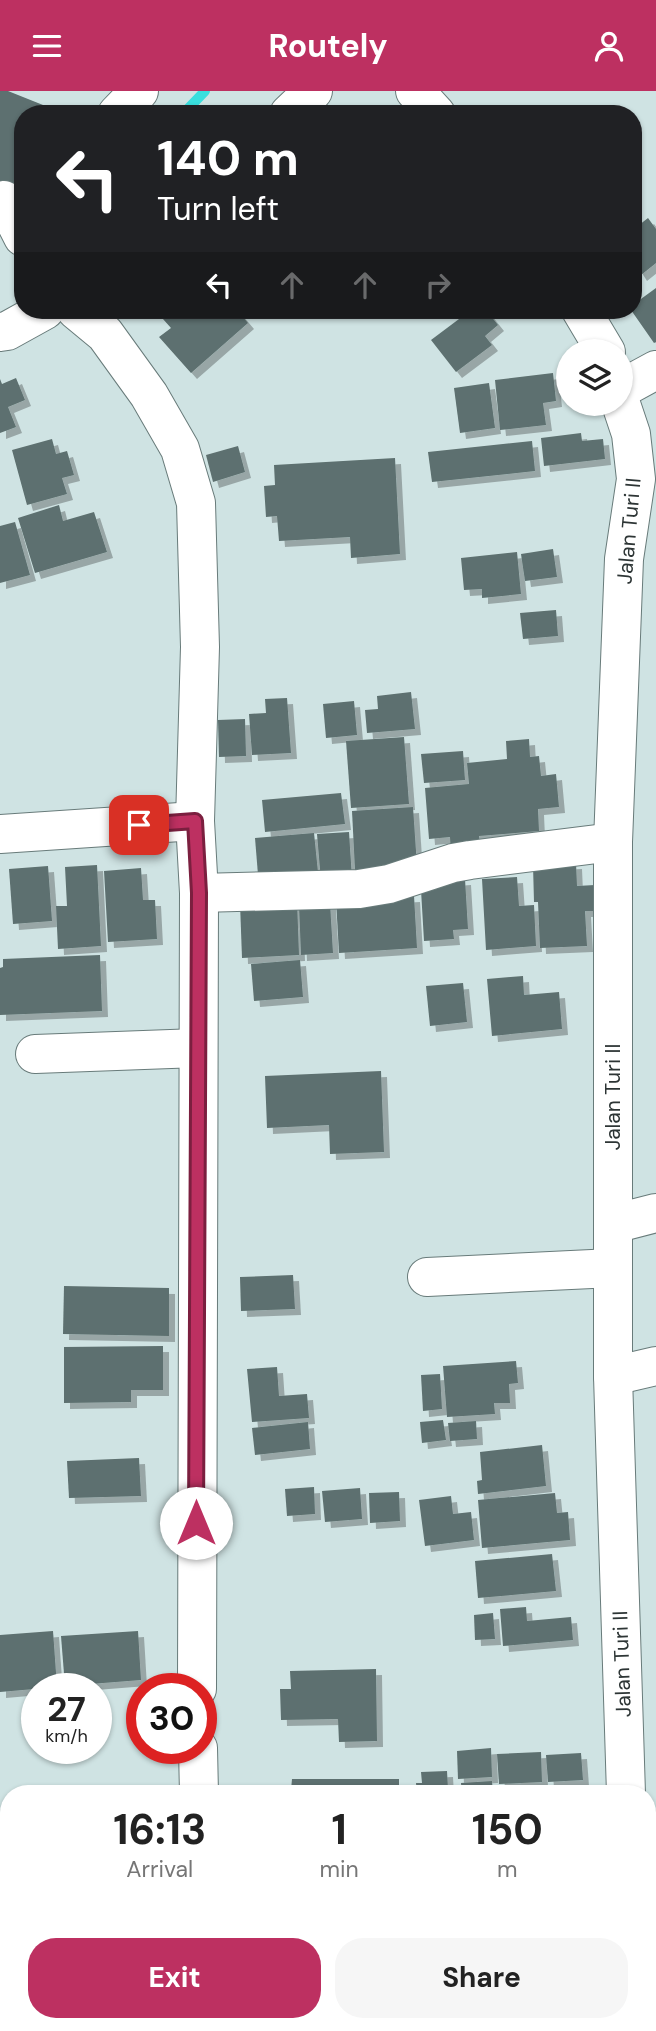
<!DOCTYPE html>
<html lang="en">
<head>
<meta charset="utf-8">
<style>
  :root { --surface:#fff; --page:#f6f6f6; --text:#222; --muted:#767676; --accent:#bd3061 }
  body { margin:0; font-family:"DM Sans",sans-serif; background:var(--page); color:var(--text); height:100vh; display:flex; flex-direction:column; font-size:26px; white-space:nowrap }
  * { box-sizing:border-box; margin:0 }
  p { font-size:23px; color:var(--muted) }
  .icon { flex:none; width:38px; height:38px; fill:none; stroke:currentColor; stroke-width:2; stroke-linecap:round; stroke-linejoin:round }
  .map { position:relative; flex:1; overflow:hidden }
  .details { position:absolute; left:0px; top:1694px; width:656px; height:247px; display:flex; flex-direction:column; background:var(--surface); border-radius:28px 28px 0 0; box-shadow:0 2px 5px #0004 }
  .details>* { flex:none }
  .top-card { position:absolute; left:14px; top:14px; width:628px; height:214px; border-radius:28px; box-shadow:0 2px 5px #0004; background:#202124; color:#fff; overflow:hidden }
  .tools { position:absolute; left:556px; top:248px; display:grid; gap:14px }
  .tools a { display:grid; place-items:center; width:77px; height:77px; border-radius:50%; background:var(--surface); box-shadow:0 2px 5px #0004; font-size:35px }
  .speed { position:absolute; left:21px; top:1582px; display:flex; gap:14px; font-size:35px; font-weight:700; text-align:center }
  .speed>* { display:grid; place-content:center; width:91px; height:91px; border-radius:50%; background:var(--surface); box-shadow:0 2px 5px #0004; line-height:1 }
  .speed small { font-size:18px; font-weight:400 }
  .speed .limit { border:10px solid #d22; background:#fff; color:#111 }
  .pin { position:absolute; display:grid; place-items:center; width:60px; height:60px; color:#fff; margin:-30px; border-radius:14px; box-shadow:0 4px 10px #0006 }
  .me { position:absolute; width:77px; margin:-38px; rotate:0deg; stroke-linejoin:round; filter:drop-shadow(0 0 5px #0008) }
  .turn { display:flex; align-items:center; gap:24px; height:147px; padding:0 28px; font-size:32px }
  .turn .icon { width:91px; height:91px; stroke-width:2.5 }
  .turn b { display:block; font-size:49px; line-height:60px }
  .lanes { display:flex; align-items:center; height:66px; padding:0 28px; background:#0003; justify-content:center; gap:35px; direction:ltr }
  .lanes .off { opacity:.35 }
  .eta { display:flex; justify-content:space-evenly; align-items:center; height:119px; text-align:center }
  .eta b { font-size:42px; font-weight:700; line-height:49px }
  .button { display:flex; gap:14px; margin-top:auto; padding:14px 28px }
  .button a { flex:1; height:80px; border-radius:28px; background:var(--accent); color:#fff; font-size:28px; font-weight:700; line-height:80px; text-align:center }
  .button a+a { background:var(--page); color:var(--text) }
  header { display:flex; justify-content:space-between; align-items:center; height:91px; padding:0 28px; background:var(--accent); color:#fff; font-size:32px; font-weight:700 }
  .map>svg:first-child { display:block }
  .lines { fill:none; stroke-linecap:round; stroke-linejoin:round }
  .stream { stroke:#39dfde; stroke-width:10 }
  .building { fill:#5d706f; filter:url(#shadow) }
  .minor-casing { stroke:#687b7a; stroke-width:40 }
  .minor { stroke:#fff; stroke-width:38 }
  .route-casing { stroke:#7b1f3f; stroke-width:18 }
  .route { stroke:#bd3061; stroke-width:12 }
  .labels { text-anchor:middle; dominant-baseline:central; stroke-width:7; stroke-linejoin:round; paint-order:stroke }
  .street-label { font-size:21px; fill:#2d3535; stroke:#fff }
</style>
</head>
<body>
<header><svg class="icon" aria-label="menu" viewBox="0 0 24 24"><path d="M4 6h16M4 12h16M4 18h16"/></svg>Routely<svg class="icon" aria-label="person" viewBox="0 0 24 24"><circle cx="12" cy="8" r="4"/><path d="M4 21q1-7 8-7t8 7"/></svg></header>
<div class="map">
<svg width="656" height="1940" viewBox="0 0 656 1940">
  <defs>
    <filter id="shadow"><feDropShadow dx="6" dy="6" stdDeviation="0" flood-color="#0004"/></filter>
  </defs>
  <rect width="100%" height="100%" fill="#cfe3e3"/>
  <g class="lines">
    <path class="stream" d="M183,23L205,0"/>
  </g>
  <g class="building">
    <path d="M0,0H8L48,16L45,23H23V79L14,101L0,95Z"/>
    <path d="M648,127L656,138V172L641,184L636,176L634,178V138Z"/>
    <path d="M656,197V251L654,252L631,219H634V213Z"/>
    <path d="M155,219H237L248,232L191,282L159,246L171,237Z"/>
    <path d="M471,219H486L498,234L485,245L492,254L456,281L431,249Z"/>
    <path d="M553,282L556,310L543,312L546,334L500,339L495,289Z"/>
    <path d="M16,287L25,309L8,316L16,336L0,342V288L2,293Z"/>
    <path d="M489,292L495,337L460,342L454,297Z"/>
    <path d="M581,342L582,350L603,348L605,368L544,375L541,347Z"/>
    <path d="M52,348L56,363L67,360L74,384L62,387L67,403L27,414L12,359Z"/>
    <path d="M532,350L535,380L432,391L428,361Z"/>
    <path d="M238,355L245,381L213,391L206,364Z"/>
    <path d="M395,367L400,463L351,467L350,446L279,450L277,425L266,426L264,395L275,394L274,374Z"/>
    <path d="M59,414L63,430L94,421L107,461L35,482L18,427Z"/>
    <path d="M15,431L30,484L0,492V435Z"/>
    <path d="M553,458L557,486L525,490L521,463Z"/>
    <path d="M517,461L521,503L482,507V498L464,499L461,467Z"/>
    <path d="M556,519L558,545L523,548L520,522Z"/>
    <path d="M411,601L415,638L367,642L365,619L378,618L377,605Z"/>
    <path d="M287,607L291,662L252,664L249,623L266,622L265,608Z"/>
    <path d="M354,610L357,644L326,647L323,613Z"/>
    <path d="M245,628L246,665L219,666L218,629Z"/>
    <path d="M404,646L409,713L351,717L346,650Z"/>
    <path d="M529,648L530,666L539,665L541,685L556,683L559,716L538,718L539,740L479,745L481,761L451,763L450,746L429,748L425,697L469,693L467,672L507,668L506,650Z"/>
    <path d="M463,660L465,689L424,692L421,663Z"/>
    <path d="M341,702L345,733L265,741L262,709Z"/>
    <path d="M413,716L417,775L355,779L352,720Z"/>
    <path d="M349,741L352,788L321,790L317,743Z"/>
    <path d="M314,742L319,791L259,796L255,747Z"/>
    <path d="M576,772L577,795L595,794V820H585L587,855L540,857L538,811H534L533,774Z"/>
    <path d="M97,774L101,855L58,858L56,815H67L65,776Z"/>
    <path d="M48,775L52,830L13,833L9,778Z"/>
    <path d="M141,777L143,809H155L157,848L108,851L104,780Z"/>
    <path d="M517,786L519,815L534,814L536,855L486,859L482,788Z"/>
    <path d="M465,788L468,838L453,839L454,848L424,850L421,799L437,798L436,790Z"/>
    <path d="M414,805L417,857L339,862L336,809Z"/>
    <path d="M297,809L299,864L242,867L240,812Z"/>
    <path d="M330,812L333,862L301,864L299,814Z"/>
    <path d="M100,864L102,920L0,924V877L3,876V868Z"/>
    <path d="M300,869L303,906L254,910L251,873Z"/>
    <path d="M523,885L524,904L559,901L562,938L492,945L487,888Z"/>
    <path d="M463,892L467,931L430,935L426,895Z"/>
    <path d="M381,980L384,1061L330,1063L329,1034L267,1037L265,985Z"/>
    <path d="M293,1184L295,1218L241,1220L240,1186Z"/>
    <path d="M64,1195L169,1197V1245L63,1243Z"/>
    <path d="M163,1255V1299H131V1311L64,1312V1256Z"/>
    <path d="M516,1270L518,1292L509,1293L510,1312H494L495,1323L447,1326L443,1275Z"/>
    <path d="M277,1276L279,1305L307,1303L309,1327L252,1331L247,1278Z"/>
    <path d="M440,1283L442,1318L423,1320L421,1284Z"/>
    <path d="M443,1329L446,1349L422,1352L420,1331Z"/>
    <path d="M476,1330L477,1348L450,1350L448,1332Z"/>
    <path d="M308,1331L310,1358L255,1364L252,1337Z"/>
    <path d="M542,1354L546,1395L478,1403L477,1390L482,1389L480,1361Z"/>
    <path d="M139,1367L141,1405L69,1407L67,1370Z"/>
    <path d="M314,1396L315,1423L287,1425L285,1398Z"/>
    <path d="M360,1397L362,1428L325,1431L322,1400Z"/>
    <path d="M399,1401L400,1430L370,1432L369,1402Z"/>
    <path d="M555,1402L557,1422L568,1421L570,1449L482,1457L478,1409Z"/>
    <path d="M451,1405L453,1423L471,1421L474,1449L425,1455L419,1409Z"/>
    <path d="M552,1463L556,1500L478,1507L475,1470Z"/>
    <path d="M526,1516L527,1530L571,1526L573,1549L503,1555L500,1518Z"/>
    <path d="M493,1522L495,1548L475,1549L474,1524Z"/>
    <path d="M53,1540L57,1596L0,1601V1544Z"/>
    <path d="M138,1540L141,1589L65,1595L61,1545Z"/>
    <path d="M376,1578L377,1650L339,1651L338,1628L281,1629L280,1598H291L290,1580Z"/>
    <path d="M491,1657L492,1686L458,1688L457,1660Z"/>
    <path d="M541,1661L542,1691L499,1693L497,1663Z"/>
    <path d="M581,1662L583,1689L548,1691L546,1664Z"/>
    <path d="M447,1680L448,1698L455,1697L456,1703H417L416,1692H422L421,1681Z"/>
    <path d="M292,1688H399V1703H271V1699H291Z"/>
    <path d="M492,1690L493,1703H462L461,1692Z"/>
    <path d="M589,1694L590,1703H548V1696Z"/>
    <path d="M539,1696L540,1703H502L501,1699Z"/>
    <path d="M0,1768H9V1873L1,1874Z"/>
    <path d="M9,1882V1932H37V1935L0,1936V1883Z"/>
    <path d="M47,1932H86V1934L48,1936Z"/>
    <rect x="280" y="1932" width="70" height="8"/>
  </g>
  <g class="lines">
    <g class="minor-casing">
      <g id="minor">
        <path d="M415,0L436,23"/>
        <path d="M117,23L139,0"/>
        <path d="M289,23L313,0"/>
        <path d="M4,109L23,146"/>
        <path d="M76,219L105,243L149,304L180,358L196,412L200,556L195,730L199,802L197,1598"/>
        <path d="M581,219L606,261"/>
        <path d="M0,241L7,240L45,219"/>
        <path d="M621,298L656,279"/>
        <path d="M621,313L631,343L636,388L624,468L613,751V1285L626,1703"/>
        <path d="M0,743L195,730"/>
        <path d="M199,802L359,798L389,793L453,772L470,769L613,751"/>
        <path d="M35,963L198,957"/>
        <path d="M613,1133L656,1122"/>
        <path d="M427,1186L613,1177"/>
        <path d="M613,1285L656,1275"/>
        <path d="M198,1657L199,1703"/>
        <path d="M201,1932L202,1940"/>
        <path d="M638,1932V1940"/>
      </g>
    </g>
    <use href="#minor" class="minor"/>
  </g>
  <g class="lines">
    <g class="route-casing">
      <path id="route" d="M139,734L195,730L199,802L196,1432"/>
    </g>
    <use href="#route" class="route"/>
  </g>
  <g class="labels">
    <g class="street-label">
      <text transform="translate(629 440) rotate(-85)">Jalan Turi II</text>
      <text transform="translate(613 1006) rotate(-90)">Jalan Turi II</text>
      <text transform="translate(622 1573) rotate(-92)">Jalan Turi II</text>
    </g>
  </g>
</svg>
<div class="tools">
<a><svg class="icon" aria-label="layers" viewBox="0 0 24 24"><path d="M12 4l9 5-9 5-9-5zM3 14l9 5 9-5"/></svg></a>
</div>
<div class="speed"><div>27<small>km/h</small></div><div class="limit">30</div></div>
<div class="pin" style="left:139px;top:734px;background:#d93025"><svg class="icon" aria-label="arrive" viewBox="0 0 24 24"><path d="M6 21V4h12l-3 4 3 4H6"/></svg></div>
<svg class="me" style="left:196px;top:1432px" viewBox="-20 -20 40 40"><circle r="19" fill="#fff"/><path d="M0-13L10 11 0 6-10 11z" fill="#bd3061"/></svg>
<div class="top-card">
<div class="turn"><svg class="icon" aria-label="left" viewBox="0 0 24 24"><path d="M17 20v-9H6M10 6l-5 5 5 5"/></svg><div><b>140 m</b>Turn left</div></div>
<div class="lanes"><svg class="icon" aria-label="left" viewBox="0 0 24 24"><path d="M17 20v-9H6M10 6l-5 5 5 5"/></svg><svg class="icon off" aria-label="ahead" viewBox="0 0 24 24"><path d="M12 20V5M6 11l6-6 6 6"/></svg><svg class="icon off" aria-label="ahead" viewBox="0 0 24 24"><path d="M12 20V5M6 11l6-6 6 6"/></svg><svg class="icon off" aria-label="right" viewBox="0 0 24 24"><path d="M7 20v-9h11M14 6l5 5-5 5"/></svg></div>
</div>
<section class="details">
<div class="eta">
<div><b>16:13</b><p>Arrival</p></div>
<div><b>1</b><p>min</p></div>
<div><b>150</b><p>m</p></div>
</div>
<div class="button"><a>Exit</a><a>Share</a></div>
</section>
</div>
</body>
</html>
